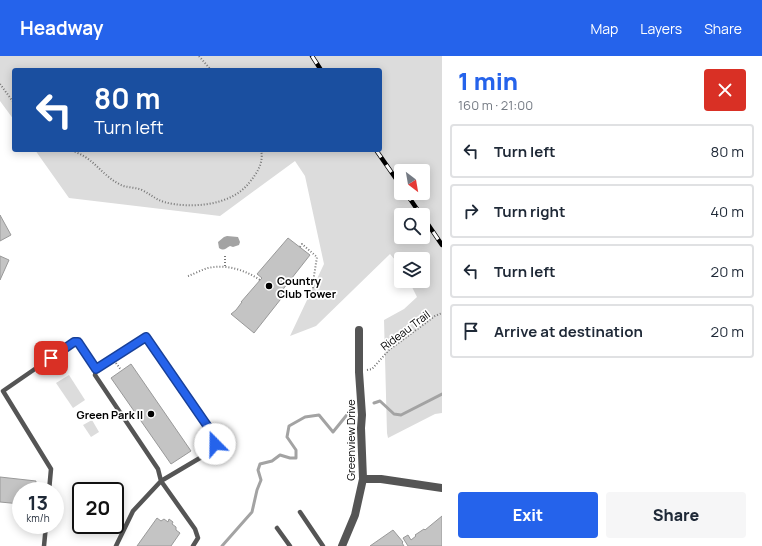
<!DOCTYPE html>
<html lang="en">
<head>
<meta charset="utf-8">
<style>
  :root { --surface:#fff; --page:#f6f6f7; --text:#1f2937; --muted:#747a83; --line:#e0e1e3; --accent:#2563eb }
  body { margin:0; font-family:Manrope,sans-serif; background:var(--page); color:var(--text); height:100vh; display:flex; flex-direction:column; font-size:15px; white-space:nowrap }
  * { box-sizing:border-box; margin:0 }
  p { font-size:13px; color:var(--muted) }
  .icon { flex:none; width:22px; height:22px; fill:none; stroke:currentColor; stroke-width:2; stroke-linecap:round; stroke-linejoin:round }
  .map { position:relative; flex:1; overflow:hidden }
  .sheet { display:flex; flex-direction:column; background:var(--surface); width:320px }
  .sheet>* { flex:none }
  .top-card { position:absolute; left:12px; top:12px; width:370px; height:84px; border-radius:4px; box-shadow:0 2px 10px #0003; background:#1a4fa0; color:#fff; overflow:hidden }
  .needle { width:26px; rotate:149deg }
  .controls { position:absolute; left:394px; top:108px; display:grid; gap:8px }
  .controls a { display:grid; place-items:center; width:36px; height:36px; border-radius:4px; background:var(--surface); box-shadow:0 2px 10px #0003; font-size:20px }
  .speed { position:absolute; left:12px; top:426px; display:flex; gap:8px; font-size:20px; font-weight:700; text-align:center }
  .speed>* { display:grid; place-content:center; width:52px; height:52px; border-radius:50%; background:var(--surface); box-shadow:0 2px 10px #0003; line-height:1 }
  .speed small { font-size:10px; font-weight:400 }
  .speed .limit { border:2px solid #111; border-radius:6px; background:#fff; color:#111 }
  .pin { position:absolute; display:grid; place-items:center; width:34px; height:34px; color:#fff; margin:-17px; border-radius:8px; box-shadow:0 2px 6px #0006 }
  .me { position:absolute; width:44px; margin:-22px; rotate:338deg; stroke-linejoin:round; filter:drop-shadow(0 0 3px #0008) }
  .turn { display:flex; align-items:center; gap:14px; height:84px; padding:0 16px; font-size:18px }
  .turn .icon { width:52px; height:52px; stroke-width:2.5 }
  .turn b { display:block; font-size:28px; line-height:34px }
  .round { display:grid; place-items:center; flex:none; width:42px; height:42px; border-radius:4px; background:var(--page) }
  .headline { display:flex; align-items:center; justify-content:space-between; height:68px; padding:0 16px }
  h1 { font-size:24px; font-weight:800; line-height:30px; color:var(--accent) }
  .action { display:flex; gap:8px; margin-top:auto; padding:8px 16px }
  .action a { flex:1; height:46px; border-radius:4px; background:var(--accent); color:#fff; font-size:16px; font-weight:800; line-height:46px; text-align:center }
  .action a+a { background:var(--page); color:var(--text) }
  ul { padding:0; list-style:none }
  li { display:flex; align-items:center; gap:12px; height:54px; margin:0 8px 6px; padding:0 8px; border:2px solid var(--line); border-radius:4px }
  li div { flex:1 }
  li b { display:block; font-size:15px }
  li em { font-style:normal }
  header { display:flex; align-items:center; gap:24px; box-sizing:border-box; height:56px; padding:0 20px; background:var(--accent); color:#fff }
  header strong { font-size:19px }
  nav { display:flex; gap:22px; margin-inline-start:auto; font-size:14px }
  main { display:flex; flex:1; min-height:0 }
  .map>svg:first-child { display:block }
  .green { fill:#dcdcdc; fill-rule:evenodd }
  .water { fill:#a3a3a3 }
  .lines { fill:none; stroke-linecap:round; stroke-linejoin:round }
  .stream { stroke:#a3a3a3; stroke-width:3 }
  .building { fill:#c4c4c4; stroke:#999 }
  .path { stroke:#777; stroke-width:2; stroke-dasharray:1 2; stroke-linecap:butt }
  .lane { stroke:#555; stroke-width:4.5 }
  .street { stroke:#555; stroke-width:8 }
  .rail-casing { stroke:#000; stroke-width:4.5 }
  .rail { stroke:#fff; stroke-width:3; stroke-dasharray:9; stroke-linecap:butt }
  .route-casing { stroke:#184099; stroke-width:10 }
  .route { stroke:#2563eb; stroke-width:7 }
  .poi-dot { fill:#000; stroke:#fff; stroke-width:1.5 }
  .labels { text-anchor:middle; dominant-baseline:central; stroke-width:3.5; stroke-linejoin:round; paint-order:stroke }
  .poi-label { font-size:11px; font-weight:bold; fill:#000; stroke:#fff; text-anchor:start }
  .street-label { font-size:11px; fill:#000; stroke:#fff }
</style>
</head>
<body>
<header>
<strong>Headway</strong>
<nav><a>Map</a><a>Layers</a><a>Share</a></nav>
</header>
<main>
<div class="map">
<svg width="442" height="490" viewBox="0 0 442 490">
  <rect width="100%" height="100%" fill="#fff"/>
  <g class="green">
    <path d="M0,0H442V357L435,358L388,382L387,377L384,264L404,253L417,241L409,225H423V203H401V211L390,198L316,270L290,280L324,208L305,120L295,105L220,160L69,142L35,94H380V14H14V64L0,45ZM401,115H423V137H401ZM401,159H423V181H401Z"/>
    <path d="M69,319L85,344L73,352L56,327Z"/>
    <path d="M92,364L99,376L91,381L83,369Z"/>
  </g>
  <path class="water" d="M227,180L238,181L240,186L239,189L233,191L230,190C225,193 224,195 219,192L218,186L224,181Z"/>
  <g class="lines">
    <g class="stream">
      <path d="M374,347L380,345L394,358L401,359L442,338"/>
      <path d="M222,490L252,456L257,434L261,424L258,414L260,408L272,405L280,399L290,402H296V394L287,381L289,370L305,361L319,359L333,376L350,355"/>
    </g>
  </g>
  <g class="building">
    <path d="M0,159L11,179L0,185Z"/>
    <path d="M288,182L310,199L284,232L281,237L284,239L254,277L231,258L236,254L242,246H241L261,223L262,222L257,218Z"/>
    <path d="M0,200L9,204L0,224Z"/>
    <path d="M131,308L191,395L171,408L111,322Z"/>
    <path d="M0,421L36,425L35,435H21V448L0,446Z"/>
    <path d="M442,460V490H408L403,482L408,479L411,484L416,480L415,479L424,473L425,474Z"/>
    <path d="M157,462L161,465L164,463L168,466L169,463L173,466L172,468L176,471V474L180,477L171,490H137Z"/>
    <path d="M393,474L403,486L402,487L404,490H370Z"/>
  </g>
  <g class="lines">
    <g class="path">
      <path d="M199,0L211,14"/>
      <path d="M0,28L14,47"/>
      <path d="M69,94C93,100 99,117 119,128C126,132 135,131 142,134C150,138 155,143 164,146C190,153 231,150 249,127C257,117 264,107 261,94"/>
      <path d="M300,191L302,188L317,201L313,226V243"/>
      <path d="M225,200V211"/>
      <path d="M188,220C194,218 201,214 208,212C227,208 245,214 260,224"/>
      <path d="M116,307L121,314"/>
      <path d="M367,314L372,313L389,294L435,260L442,257"/>
    </g>
    <g class="lane">
      <path d="M49,435L51,413L3,335L74,286H78L96,313"/>
      <path d="M300,456L323,490"/>
      <path d="M277,472L290,490"/>
      <path d="M44,490L46,469"/>
      <path d="M116,490L133,455L161,425L205,399L215,388V381L146,281L96,313L95,319L158,413L161,425L195,473L198,482L193,490"/>
    </g>
    <g class="street">
      <path d="M363,423H381L442,432"/>
      <path d="M342,490L355,459L363,423L361,372L362,359L359,316V274"/>
    </g>
    <g class="rail-casing">
      <g id="rail">
        <path d="M312,0L321,14"/>
        <path d="M376,94L401,130"/>
        <path d="M406,137L421,159"/>
        <path d="M423,161L442,189"/>
      </g>
    </g>
    <use href="#rail" class="rail"/>
  </g>
  <g class="lines">
    <g class="route-casing">
      <path id="route" d="M51,302L74,286H78L96,313L146,281L215,381V388"/>
    </g>
    <use href="#route" class="route"/>
  </g>
  <g class="poi-dot">
    <circle cx="269" cy="230" r="4"/>
    <circle cx="151" cy="358" r="4"/>
  </g>
  <g class="labels">
    <g class="poi-label">
      <text x="277" y="224">Country<tspan x="277" dy="13">Club Tower</tspan></text>
      <text x="143" y="358" text-anchor="end">Green Park II</text>
    </g>
    <g class="street-label">
      <text transform="translate(405 274) rotate(-37)">Rideau Trail</text>
      <text transform="translate(350 384) rotate(-90)">Greenview Drive</text>
    </g>
  </g>
</svg>
<div class="controls">
<a><svg class="needle" viewBox="-14 -14 28 28"><path d="M0-13l5 13h-10z" fill="#e53935"/><path d="M0 13l5-13h-10z" fill="#747a83"/></svg></a>
<a><svg class="icon" aria-label="search" viewBox="0 0 24 24"><circle cx="10" cy="10" r="6"/><path d="M15 15l6 6"/></svg></a>
<a><svg class="icon" aria-label="layers" viewBox="0 0 24 24"><path d="M12 4l9 5-9 5-9-5zM3 14l9 5 9-5"/></svg></a>
</div>
<div class="speed"><div>13<small>km/h</small></div><div class="limit">20</div></div>
<div class="pin" style="left:51px;top:302px;background:#d93025"><svg class="icon" aria-label="arrive" viewBox="0 0 24 24"><path d="M6 21V4h12l-3 4 3 4H6"/></svg></div>
<svg class="me" style="left:215px;top:388px" viewBox="-20 -20 40 40"><circle r="19" fill="#fff"/><path d="M0-13L10 11 0 6-10 11z" fill="#2563eb"/></svg>
<div class="top-card">
<div class="turn"><svg class="icon" aria-label="left" viewBox="0 0 24 24"><path d="M17 20v-9H6M10 6l-5 5 5 5"/></svg><div><b>80 m</b>Turn left</div></div>
</div>
</div>
<section class="sheet">
<div class="headline"><div><h1>1 min</h1><p>160 m · 21:00</p></div><a class="round" style="background:#d93025;color:#fff"><svg class="icon" aria-label="close" viewBox="0 0 24 24"><path d="M6 6l12 12M18 6L6 18"/></svg></a></div>
<ul>
<li><svg class="icon" aria-label="left" viewBox="0 0 24 24"><path d="M17 20v-9H6M10 6l-5 5 5 5"/></svg><div><b>Turn left</b></div><em>80 m</em></li>
<li><svg class="icon" aria-label="right" viewBox="0 0 24 24"><path d="M7 20v-9h11M14 6l5 5-5 5"/></svg><div><b>Turn right</b></div><em>40 m</em></li>
<li><svg class="icon" aria-label="left" viewBox="0 0 24 24"><path d="M17 20v-9H6M10 6l-5 5 5 5"/></svg><div><b>Turn left</b></div><em>20 m</em></li>
<li><svg class="icon" aria-label="arrive" viewBox="0 0 24 24"><path d="M6 21V4h12l-3 4 3 4H6"/></svg><div><b>Arrive at destination</b></div><em>20 m</em></li>
</ul>
<div class="action"><a>Exit</a><a>Share</a></div>
</section>
</main>
</body>
</html>
